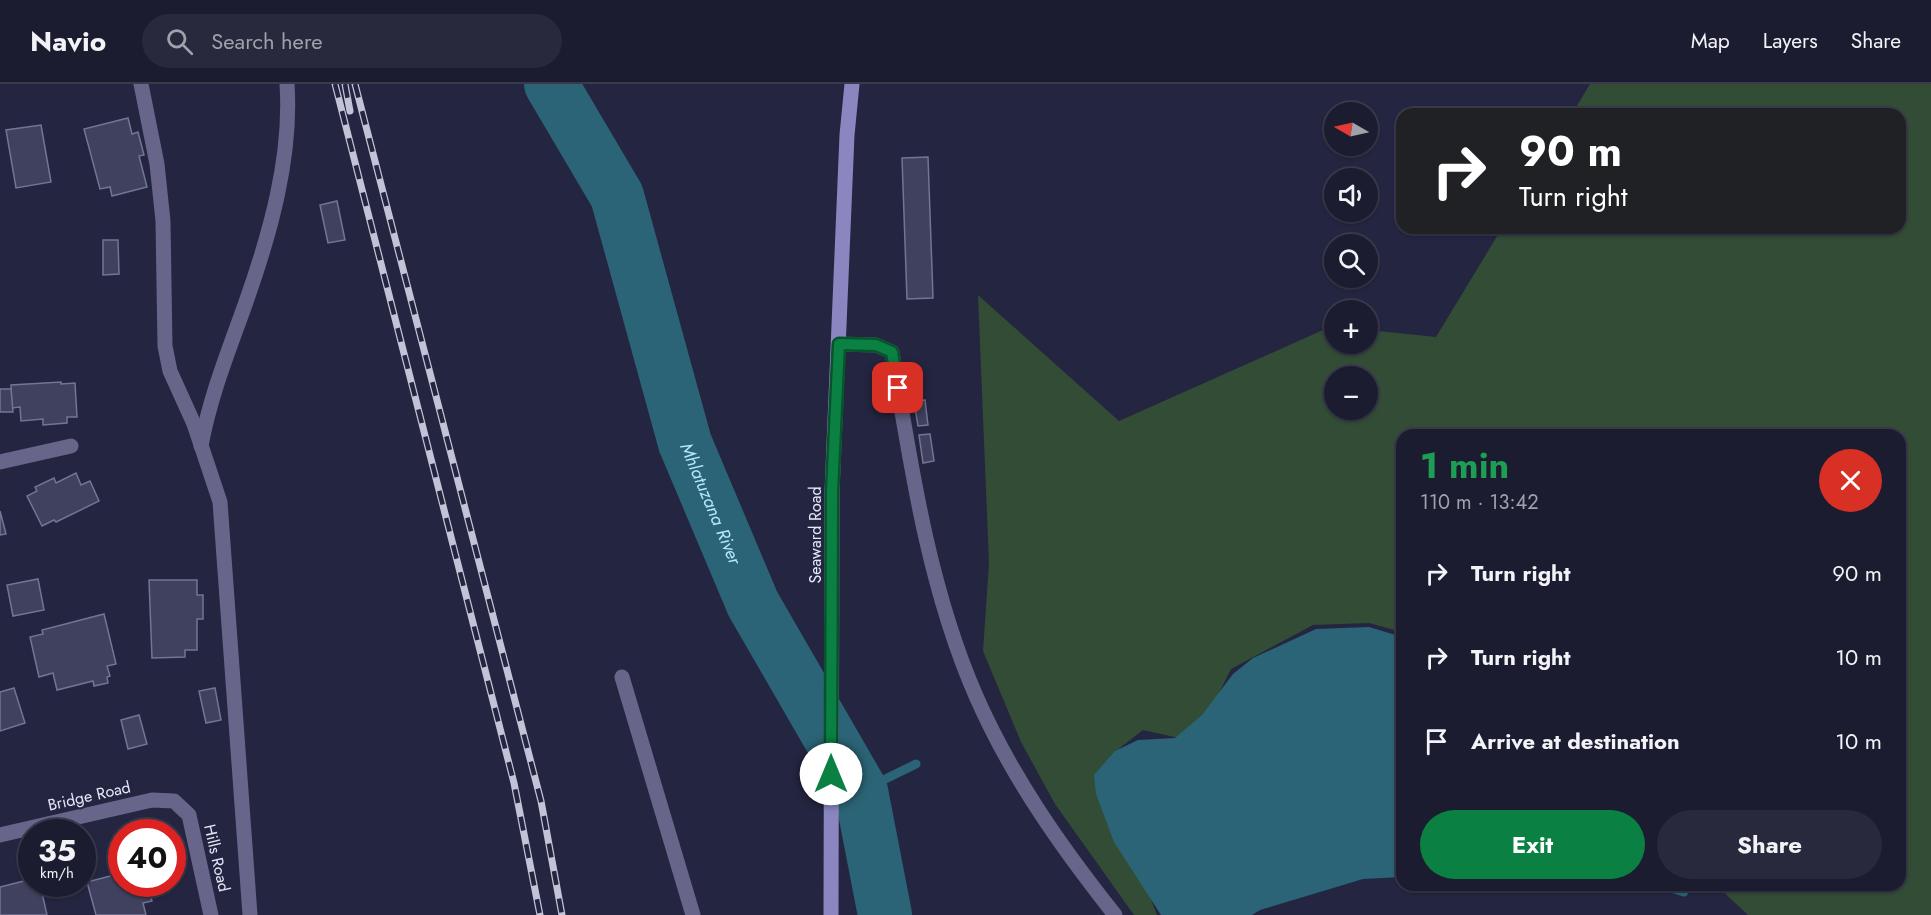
<!DOCTYPE html>
<html lang="en">
<head>
<meta charset="utf-8">
<style>
  :root { --surface:#1b1c30; --page:#28293c; --text:#f1f3f6; --muted:#a0a1ab; --line:#393a4c; --accent:#0b8043 }
  body { margin:0; font-family:Jost,sans-serif; background:var(--page); color:var(--text); height:100vh; display:flex; flex-direction:column; font-size:22px; white-space:nowrap }
  * { box-sizing:border-box; margin:0 }
  p { font-size:20px; color:var(--muted) }
  .icon { flex:none; width:33px; height:33px; fill:none; stroke:currentColor; stroke-width:2; stroke-linecap:round; stroke-linejoin:round }
  .map { position:relative; flex:1; overflow:hidden }
  .drawer { position:absolute; left:1396px; top:345px; width:510px; height:462px; display:flex; flex-direction:column; background:var(--surface); border-radius:18px; box-shadow:0 2px 4px #0004,0 0 0 2px var(--line) }
  .drawer>* { flex:none }
  .guide { position:absolute; left:1396px; top:24px; width:510px; height:126px; border-radius:18px; box-shadow:0 2px 4px #0004,0 0 0 2px var(--line); background:#202124; color:#fff; overflow:hidden }
  .needle { width:39px; rotate:279deg }
  .controls { position:absolute; left:1324px; top:18px; display:grid; gap:12px }
  .controls a { display:grid; place-items:center; width:54px; height:54px; border-radius:50%; background:var(--surface); box-shadow:0 2px 4px #0004,0 0 0 2px var(--line); font-size:30px }
  .speed { position:absolute; left:18px; top:735px; display:flex; gap:12px; font-size:30px; font-weight:700; text-align:center }
  .speed>* { display:grid; place-content:center; width:78px; height:78px; border-radius:50%; background:var(--surface); box-shadow:0 2px 4px #0004,0 0 0 2px var(--line); line-height:1 }
  .speed small { font-size:15px; font-weight:400 }
  .speed .limit { border:9px solid #d22; background:#fff; color:#111 }
  .pin { position:absolute; display:grid; place-items:center; width:51px; height:51px; color:#fff; margin:-26px; border-radius:12px; box-shadow:0 3px 9px #0006 }
  .me { position:absolute; width:66px; margin:-33px; rotate:0deg; stroke-linejoin:round; filter:drop-shadow(0 0 4px #0008) }
  .turn { display:flex; align-items:center; gap:21px; height:126px; padding:0 24px; font-size:27px }
  .turn .icon { width:78px; height:78px; stroke-width:2.5 }
  .turn b { display:block; font-size:42px; line-height:51px }
  .round { display:grid; place-items:center; flex:none; width:63px; height:63px; border-radius:32px; background:var(--page) }
  .headline { display:flex; align-items:center; justify-content:space-between; height:102px; padding:0 24px }
  h1 { font-size:36px; font-weight:700; line-height:45px; color:#1e9e55 }
  .primary-button { display:flex; gap:12px; margin-top:auto; padding:12px 24px }
  .primary-button a { flex:1; height:69px; border-radius:36px; background:var(--accent); color:#fff; font-size:24px; font-weight:700; line-height:69px; text-align:center }
  .primary-button a+a { background:var(--page); color:var(--text) }
  ul { padding:0; list-style:none }
  li { display:flex; align-items:center; gap:18px; height:84px; padding:0 24px }
  li div { flex:1 }
  li b { display:block; font-size:22px }
  li em { font-style:normal }
  header { display:flex; align-items:center; gap:36px; box-sizing:border-box; height:84px; padding:0 30px; background:var(--surface); border-bottom:2px solid var(--line) }
  header strong { font-size:28px }
  nav { display:flex; gap:33px; margin-inline-start:auto; font-size:21px }
  .search { width:420px; height:54px; background:var(--page); display:flex; align-items:center; gap:15px; box-sizing:border-box; padding:0 21px; border-radius:33px; color:var(--muted); font-size:22px }
  .map>svg:first-child { display:block }
  .green { fill:#324c36; fill-rule:evenodd }
  .water { fill:#2b6476 }
  .lines { fill:none; stroke-linecap:round; stroke-linejoin:round }
  .stream { stroke:#2b6476; stroke-width:9 }
  .river { stroke:#2b6476; stroke-width:54 }
  .building { fill:#3f415e; stroke:#727594; stroke-width:1.5 }
  .lane { stroke:#676589; stroke-width:15 }
  .street { stroke:#676589; stroke-width:15 }
  .secondary { stroke:#8b86c0; stroke-width:15 }
  .rail-casing { stroke:#c2c3d7; stroke-width:7 }
  .rail { stroke:#242540; stroke-width:4.5; stroke-dasharray:14; stroke-linecap:butt }
  .route-casing { stroke:#07532c; stroke-width:15 }
  .route { stroke:#0b8043; stroke-width:10 }
  .labels { text-anchor:middle; dominant-baseline:central; stroke-width:4.5; stroke-linejoin:round; paint-order:stroke }
  .street-label { font-size:16px; fill:#e6e8fa; stroke:#242540 }
  .water-label { font-size:18px; font-style:italic; fill:#b5e8fa; stroke:#242540 }
</style>
</head>
<body>
<header>
<strong>Navio</strong>
<div class="search"><svg class="icon" aria-label="search" viewBox="0 0 24 24"><circle cx="10" cy="10" r="6"/><path d="M15 15l6 6"/></svg>Search here</div>
<nav><a>Map</a><a>Layers</a><a>Share</a></nav>
</header>
<div class="map">
<svg width="1931" height="831" viewBox="0 0 1931 831">
  <rect width="100%" height="100%" fill="#242540"/>
  <path class="green" d="M1590,0H1931V831H1748L1716,801H1900V351H1402V548L1369,539L1313,541L1231,585L1206,635L1179,654L1143,646L1116,667L1106,699L1157,831H1134L1055,720L1021,658L983,567L989,479L978,211L1119,337L1332,242H1335V260H1368V246L1436,253L1502,144H1900V30H1572ZM1335,292H1368V326H1335Z"/>
  <g class="water">
    <path d="M1369,543L1402,553V793L1363,795L1260,826L1252,831H1161L1114,758L1096,710L1094,691L1115,667L1138,656L1175,654L1202,631L1233,590L1253,574L1316,545Z"/>
    <path d="M1456,801H1525L1476,808Z"/>
  </g>
  <g class="lines">
    <g class="stream">
      <path d="M861,707L916,680"/>
      <path d="M1661,801L1684,808"/>
    </g>
    <path class="river" id="s1" d="M551,0L617,112L685,359L753,520L861,707L885,831"/>
  </g>
  <g class="building">
    <path d="M128,34L132,50L138,48L144,71L139,72L147,103L112,112L110,103L100,105L84,45Z"/>
    <path d="M41,41L51,98L16,104L6,46Z"/>
    <path d="M928,73L933,214L907,215L902,74Z"/>
    <path d="M337,117L345,156L328,159L320,121Z"/>
    <path d="M103,156H118L119,190L103,191Z"/>
    <path d="M61,298V300L75,299L77,333H67V339L43,341V335L21,337L20,323L12,324L11,301Z"/>
    <path d="M0,305H11L13,328H0Z"/>
    <path d="M925,316L928,341L918,342L914,317Z"/>
    <path d="M930,350L934,377L923,379L919,351Z"/>
    <path d="M76,389L81,401L90,397L99,417L56,438L54,436L42,442L27,412L37,407L35,403L54,394L56,399Z"/>
    <path d="M0,427L6,450L0,451Z"/>
    <path d="M38,495L44,526L13,532L7,501Z"/>
    <path d="M149,496H197V511H203V535H197V566H185V573L152,574Z"/>
    <path d="M104,530L116,580L107,582L110,592L107,593L108,599L94,602L93,597L57,606L53,589L39,593L30,553L43,550L42,546Z"/>
    <path d="M14,604L25,639L0,647V608Z"/>
    <path d="M215,604L221,636L206,639L199,607Z"/>
    <path d="M139,631L147,660L128,665L121,636Z"/>
    <path d="M122,789V800H147L152,817L143,819L146,831H96L87,798Z"/>
    <path d="M32,795V800H40L47,831H0V803Z"/>
  </g>
  <g class="lines">
    <g class="lane">
      <path d="M839,260L876,261L892,268C911,383 929,505 976,612C1011,692 1061,763 1115,831"/>
      <path d="M201,362C210,312 229,266 246,218C270,150 292,73 287,0"/>
      <path d="M0,378L71,362"/>
      <path d="M622,593L693,831"/>
    </g>
    <g class="street">
      <path d="M141,0L157,80L163,137L165,262L170,287L194,340L220,418L250,831"/>
      <path d="M0,751L152,716L174,717L189,731L211,831"/>
    </g>
    <path class="secondary" d="M831,831L832,408L847,51L852,0"/>
    <g class="rail-casing">
      <g id="rail">
        <path d="M335,0L514,699L540,831"/>
        <path d="M345,0L350,27"/>
        <path d="M355,0L541,717L562,831"/>
      </g>
    </g>
    <use href="#rail" class="rail"/>
  </g>
  <g class="lines">
    <g class="route-casing">
      <path id="route" d="M831,690L832,408L839,260L876,261L892,268L898,304"/>
    </g>
    <use href="#route" class="route"/>
  </g>
  <g class="labels">
    <g class="street-label">
      <text transform="translate(815 451) rotate(-90)">Seaward Road</text>
      <text transform="translate(89 712) rotate(-13)">Bridge Road</text>
      <text transform="translate(217 774) rotate(77)">Hills Road</text>
    </g>
    <g class="water-label">
      <text stroke="none"><textPath href="#s1" startOffset="452">Mhlatuzana River</textPath></text>
    </g>
  </g>
</svg>
<div class="controls">
<a><svg class="needle" viewBox="-14 -14 28 28"><path d="M0-13l5 13h-10z" fill="#e53935"/><path d="M0 13l5-13h-10z" fill="#a0a1ab"/></svg></a>
<a><svg class="icon" aria-label="sound" viewBox="0 0 24 24"><path d="M4 9h4l5-4v14l-5-4H4zM17 9q2 3 0 6"/></svg></a>
<a><svg class="icon" aria-label="search" viewBox="0 0 24 24"><circle cx="10" cy="10" r="6"/><path d="M15 15l6 6"/></svg></a>
<a>+</a>
<a>−</a>
</div>
<div class="speed"><div>35<small>km/h</small></div><div class="limit">40</div></div>
<div class="pin" style="left:898px;top:304px;background:#d93025"><svg class="icon" aria-label="arrive" viewBox="0 0 24 24"><path d="M6 21V4h12l-3 4 3 4H6"/></svg></div>
<svg class="me" style="left:831px;top:690px" viewBox="-20 -20 40 40"><circle r="19" fill="#fff"/><path d="M0-13L10 11 0 6-10 11z" fill="#0b8043"/></svg>
<div class="guide">
<div class="turn"><svg class="icon" aria-label="right" viewBox="0 0 24 24"><path d="M7 20v-9h11M14 6l5 5-5 5"/></svg><div><b>90 m</b>Turn right</div></div>
</div>
<section class="drawer">
<div class="headline"><div><h1>1 min</h1><p>110 m · 13:42</p></div><a class="round" style="background:#d93025;color:#fff"><svg class="icon" aria-label="close" viewBox="0 0 24 24"><path d="M6 6l12 12M18 6L6 18"/></svg></a></div>
<ul>
<li><svg class="icon" aria-label="right" viewBox="0 0 24 24"><path d="M7 20v-9h11M14 6l5 5-5 5"/></svg><div><b>Turn right</b></div><em>90 m</em></li>
<li><svg class="icon" aria-label="right" viewBox="0 0 24 24"><path d="M7 20v-9h11M14 6l5 5-5 5"/></svg><div><b>Turn right</b></div><em>10 m</em></li>
<li><svg class="icon" aria-label="arrive" viewBox="0 0 24 24"><path d="M6 21V4h12l-3 4 3 4H6"/></svg><div><b>Arrive at destination</b></div><em>10 m</em></li>
</ul>
<div class="primary-button"><a>Exit</a><a>Share</a></div>
</section>
</div>
</body>
</html>
